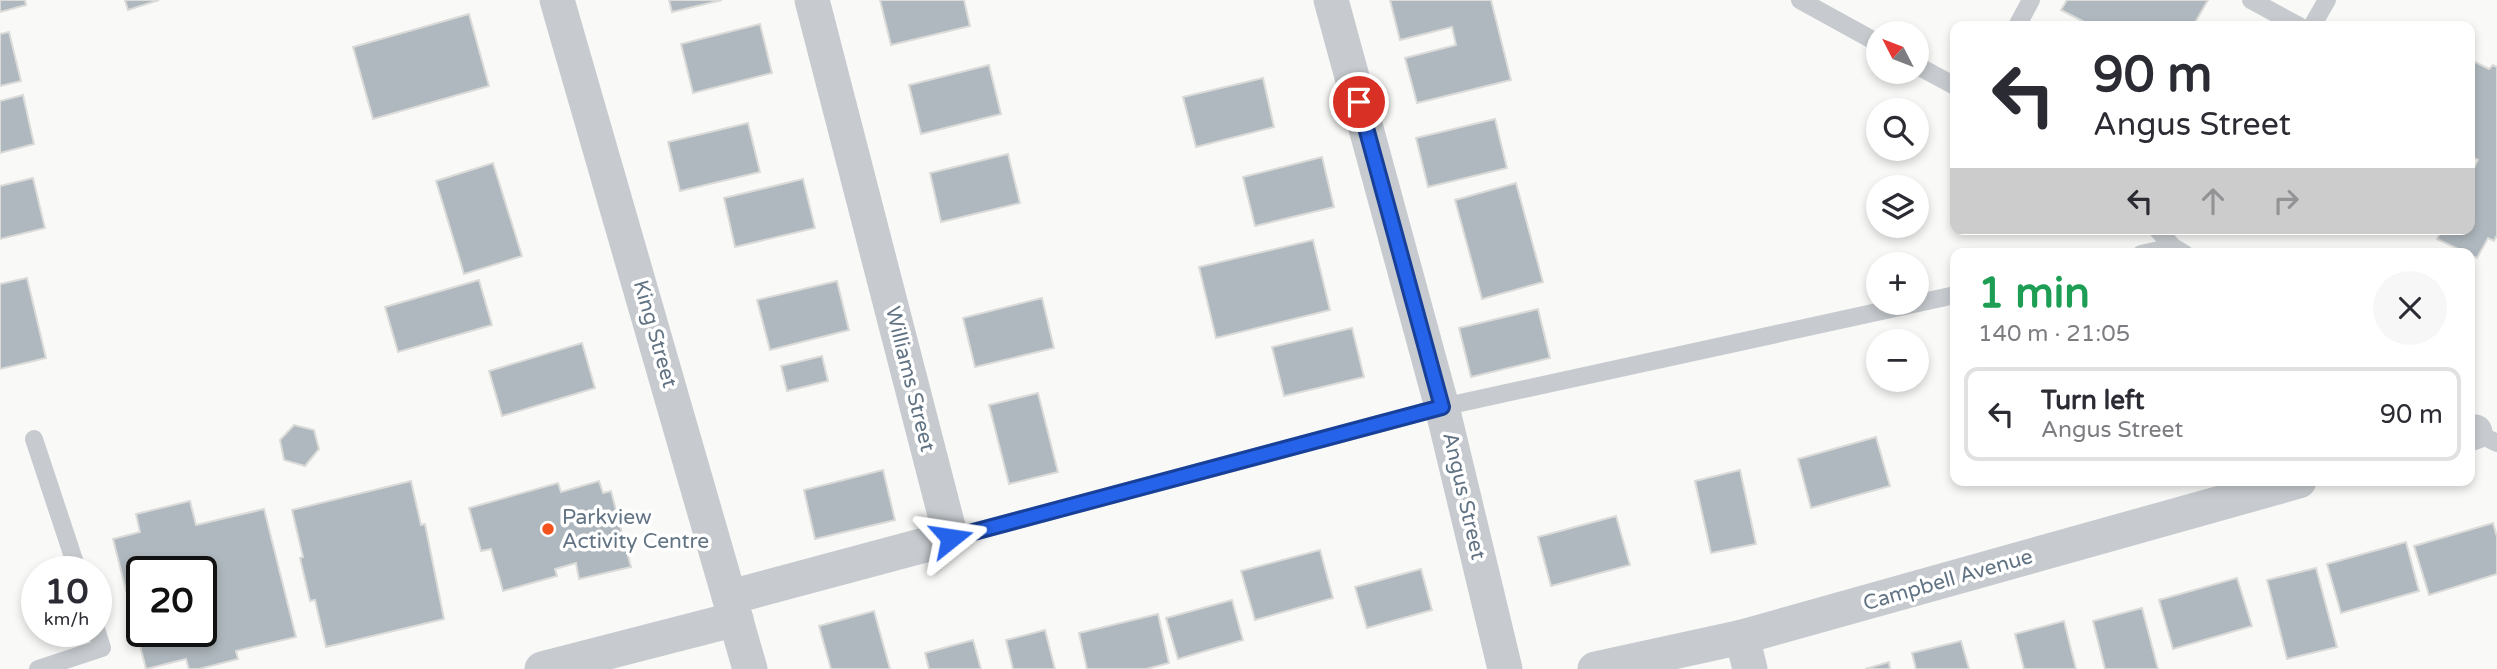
<!DOCTYPE html>
<html lang="en">
<head>
<meta charset="utf-8">
<style>
  :root { --surface:#fff; --page:#f7f7f7; --text:#2b2b33; --muted:#7c7c81; --line:#e1e1e2 }
  body { margin:0; font-family:"Varela Round",sans-serif; background:var(--page); color:var(--text); height:100vh; display:flex; flex-direction:column; font-size:26px; white-space:nowrap }
  * { box-sizing:border-box; margin:0 }
  p { font-size:23px; color:var(--muted) }
  .icon { flex:none; width:38px; height:38px; fill:none; stroke:currentColor; stroke-width:2; stroke-linecap:round; stroke-linejoin:round }
  .map { position:relative; flex:1; overflow:hidden }
  .panel { position:absolute; left:1950px; top:248px; width:525px; height:238px; display:flex; flex-direction:column; background:var(--surface); border-radius:14px; box-shadow:0 4px 10px #0003 }
  .panel>* { flex:none }
  .guide { position:absolute; left:1950px; top:21px; width:525px; height:214px; border-radius:14px; box-shadow:0 4px 10px #0003; background:#fff; color:var(--text); overflow:hidden }
  .needle { width:46px; rotate:312deg }
  .controls { position:absolute; left:1866px; top:21px; display:grid; gap:14px }
  .controls a { display:grid; place-items:center; width:63px; height:63px; border-radius:50%; background:var(--surface); box-shadow:0 4px 10px #0003; font-size:35px }
  .speed { position:absolute; left:21px; top:556px; display:flex; gap:14px; font-size:35px; font-weight:700; text-align:center }
  .speed>* { display:grid; place-content:center; width:91px; height:91px; border-radius:50%; background:var(--surface); box-shadow:0 4px 10px #0003; line-height:1 }
  .speed small { font-size:18px; font-weight:400 }
  .speed .limit { border:4px solid #111; border-radius:10px; background:#fff; color:#111 }
  .pin { position:absolute; display:grid; place-items:center; width:60px; height:60px; color:#fff; margin:-30px; border:4px solid #fff; border-radius:50%; box-shadow:0 2px 7px #0007 }
  .me { position:absolute; width:77px; margin:-38px; rotate:75deg; stroke-linejoin:round; filter:drop-shadow(0 0 5px #0008) }
  .turn { display:flex; align-items:center; gap:24px; height:147px; padding:0 28px; font-size:32px }
  .turn .icon { width:91px; height:91px; stroke-width:2.5 }
  .turn b { display:block; font-size:49px; line-height:60px }
  .lanes { display:flex; align-items:center; height:66px; padding:0 28px; background:#0003; justify-content:center; gap:35px; direction:ltr }
  .lanes .off { opacity:.35 }
  .round { display:grid; place-items:center; flex:none; width:74px; height:74px; border-radius:37px; background:var(--page) }
  .head { display:flex; align-items:center; justify-content:space-between; height:119px; padding:0 28px }
  h1 { font-size:42px; font-weight:700; line-height:52px; color:#1e9e55 }
  ul { padding:0; list-style:none }
  li { display:flex; align-items:center; gap:21px; height:94px; margin:0 14px 10px; padding:0 14px; border:4px solid var(--line); border-radius:14px }
  li div { flex:1 }
  li b { display:block; font-size:26px }
  li em { font-style:normal }
  .map>svg:first-child { display:block }
  .building { fill:#afb8be; stroke:#dbdbd9; stroke-width:2; fill-rule:evenodd }
  .lines { fill:none; stroke-linecap:round; stroke-linejoin:round }
  .service { stroke:#c7cbcf; stroke-width:18 }
  .minor { stroke:#c7cbcf; stroke-width:35 }
  .route-casing { stroke:#184099; stroke-width:18 }
  .route { stroke:#2563eb; stroke-width:12 }
  .poi-dot { fill:#f2531e; stroke:#fff; stroke-width:2.5 }
  .labels { text-anchor:middle; dominant-baseline:central; stroke-width:7; stroke-linejoin:round; paint-order:stroke }
  .street-label { font-size:21px; fill:#627484; stroke:#fff }
  .poi-label { font-size:21px; fill:#627484; stroke:#fff; text-anchor:start }
</style>
</head>
<body>
<div class="map">
<svg width="2497" height="669" viewBox="0 0 2497 669">
  <rect width="100%" height="100%" fill="#f9f9f7"/>
  <g class="building">
    <path d="M0,0H25L26,5L0,12Z"/>
    <path d="M125,0H159L128,10Z"/>
    <path d="M669,0H722L672,12Z"/>
    <path d="M880,0H964L970,26L891,45Z"/>
    <path d="M1390,0H1491L1511,80L1417,103L1405,58L1456,45L1452,27L1400,40Z"/>
    <path d="M2067,0H2208L2193,26H2092L2061,10Z"/>
    <path d="M469,14L489,86L373,119L353,47Z"/>
    <path d="M760,24L772,73L693,93L681,44Z"/>
    <path d="M9,32L21,81L0,86V34Z"/>
    <path d="M2469,59L2489,69L2493,65L2497,67V235L2494,241L2488,238L2477,258L2437,239L2442,229H2469L2471,189L2469,177L2478,160L2469,155Z"/>
    <path d="M989,65L1001,114L921,134L909,85Z"/>
    <path d="M1263,78L1274,127L1196,147L1183,97Z"/>
    <path d="M23,95L34,144L0,153V101Z"/>
    <path d="M1495,119L1507,168L1428,187L1416,138Z"/>
    <path d="M748,123L760,172L680,191L668,142Z"/>
    <path d="M1008,154L1020,203L941,222L930,173Z"/>
    <path d="M1322,157L1334,207L1255,226L1243,177Z"/>
    <path d="M493,163L522,256L464,274L436,181Z"/>
    <path d="M33,178L45,228L0,239V186Z"/>
    <path d="M803,179L815,228L735,247L724,198Z"/>
    <path d="M1516,183L1543,282L1482,299L1455,200Z"/>
    <path d="M1313,240L1330,310L1216,338L1199,267Z"/>
    <path d="M27,278L46,358L0,369V284Z"/>
    <path d="M479,280L492,325L398,352L385,307Z"/>
    <path d="M837,281L849,330L770,350L757,300Z"/>
    <path d="M1042,298L1054,348L975,367L963,318Z"/>
    <path d="M1538,309L1550,358L1471,377L1459,328Z"/>
    <path d="M1352,328L1364,377L1284,396L1272,347Z"/>
    <path d="M582,343L595,388L502,416L489,371Z"/>
    <path d="M822,356L828,381L787,391L781,366Z"/>
    <path d="M1038,393L1058,472L1009,484L989,405Z"/>
    <path d="M294,425L314,430L319,449L305,466L284,460L280,440Z"/>
    <path d="M1876,437L1890,486L1811,508L1798,459Z"/>
    <path d="M883,470L895,520L815,539L804,490Z"/>
    <path d="M1740,470L1756,544L1711,553L1695,481Z"/>
    <path d="M411,481L421,525L425,524L444,619L326,647L315,600L310,601L300,558L303,557L292,510Z"/>
    <path d="M599,481L603,493L611,491L631,567L579,579L576,563L555,569L557,576L503,591L491,549L481,551L469,508L558,483L561,492Z"/>
    <path d="M190,501L196,525L264,509L296,637L236,651L238,659L199,669H189L186,659L146,669L113,539L140,532L136,514ZM142,572H201V632H142Z"/>
    <path d="M1616,516L1630,565L1551,586L1538,537Z"/>
    <path d="M2493,523L2497,537V574L2429,595L2414,546Z"/>
    <path d="M2406,542L2419,591L2341,613L2327,564Z"/>
    <path d="M1320,550L1333,598L1255,620L1241,571Z"/>
    <path d="M2316,568L2337,647L2287,659L2267,580Z"/>
    <path d="M1421,569L1432,610L1367,628L1355,587Z"/>
    <path d="M2237,578L2252,626L2173,649L2159,600Z"/>
    <path d="M1232,600L1243,640L1178,659L1166,618Z"/>
    <path d="M2142,608L2158,669H2105L2093,621Z"/>
    <path d="M874,611L890,669H831L819,626Z"/>
    <path d="M1158,614L1169,663L1146,669H1087L1079,633Z"/>
    <path d="M2064,621L2076,669H2024L2015,634Z"/>
    <path d="M1045,630L1055,669H1013L1006,640Z"/>
    <path d="M973,640L981,669H929L925,653Z"/>
    <path d="M1961,641L1969,669H1916L1912,653Z"/>
    <path d="M1889,662L1890,669H1865Z"/>
  </g>
  <g class="lines">
    <g class="service">
      <path d="M1800,0L1878,43"/>
      <path d="M2251,0L2299,26"/>
      <path d="M2017,26L2031,0"/>
      <path d="M2312,26L2327,0"/>
      <path d="M1916,65L1955,86"/>
      <path d="M2157,229L2173,247L2185,254"/>
      <path d="M2141,254L2173,247"/>
      <path d="M2469,429L2497,443"/>
      <path d="M34,439L78,572"/>
      <path d="M951,538L1442,407L1955,295"/>
      <path d="M38,669L102,648L96,629"/>
    </g>
    <g class="minor">
      <path d="M557,0L750,669"/>
      <path d="M1331,0L1442,407L1505,669"/>
      <path d="M2469,434L2475,432"/>
      <path d="M731,597L951,538L812,0"/>
      <path d="M1742,637L1750,669"/>
      <path d="M542,669L736,619"/>
      <path d="M1595,669L1742,637L2299,481"/>
    </g>
  </g>
  <g class="lines">
    <g class="route-casing">
      <path id="route" d="M951,538L1442,407L1359,102"/>
    </g>
    <use href="#route" class="route"/>
  </g>
  <circle class="poi-dot" cx="548" cy="529" r="7"/>
  <g class="labels">
    <g class="street-label">
      <text transform="translate(655 334) rotate(74)">King Street</text>
      <text transform="translate(910 379) rotate(76)">Williams Street</text>
      <text transform="translate(1464 496) rotate(77)">Angus Street</text>
      <text transform="translate(1948 580) rotate(-16)">Campbell Avenue</text>
    </g>
    <g class="poi-label">
      <text x="562" y="517">Parkview<tspan x="562" dy="24">Activity Centre</tspan></text>
    </g>
  </g>
</svg>
<div class="controls">
<a><svg class="needle" viewBox="-14 -14 28 28"><path d="M0-13l5 13h-10z" fill="#e53935"/><path d="M0 13l5-13h-10z" fill="#7c7c81"/></svg></a>
<a><svg class="icon" aria-label="search" viewBox="0 0 24 24"><circle cx="10" cy="10" r="6"/><path d="M15 15l6 6"/></svg></a>
<a><svg class="icon" aria-label="layers" viewBox="0 0 24 24"><path d="M12 4l9 5-9 5-9-5zM3 14l9 5 9-5"/></svg></a>
<a>+</a>
<a>−</a>
</div>
<div class="speed"><div>10<small>km/h</small></div><div class="limit">20</div></div>
<div class="pin" style="left:1359px;top:102px;background:#d93025"><svg class="icon" aria-label="arrive" viewBox="0 0 24 24"><path d="M6 21V4h12l-3 4 3 4H6"/></svg></div>
<svg class="me" style="left:951px;top:538px" viewBox="-20 -20 40 40"><path d="M0-17L14 15 0 8-14 15z" fill="#2563eb" stroke="#fff" stroke-width="4"/></svg>
<div class="guide">
<div class="turn"><svg class="icon" aria-label="left" viewBox="0 0 24 24"><path d="M17 20v-9H6M10 6l-5 5 5 5"/></svg><div><b>90 m</b>Angus Street</div></div>
<div class="lanes"><svg class="icon" aria-label="left" viewBox="0 0 24 24"><path d="M17 20v-9H6M10 6l-5 5 5 5"/></svg><svg class="icon off" aria-label="ahead" viewBox="0 0 24 24"><path d="M12 20V5M6 11l6-6 6 6"/></svg><svg class="icon off" aria-label="right" viewBox="0 0 24 24"><path d="M7 20v-9h11M14 6l5 5-5 5"/></svg></div>
</div>
<section class="panel">
<div class="head"><div><h1>1 min</h1><p>140 m · 21:05</p></div><a class="round"><svg class="icon" aria-label="close" viewBox="0 0 24 24"><path d="M6 6l12 12M18 6L6 18"/></svg></a></div>
<ul>
<li><svg class="icon" aria-label="left" viewBox="0 0 24 24"><path d="M17 20v-9H6M10 6l-5 5 5 5"/></svg><div><b>Turn left</b><p>Angus Street</p></div><em>90 m</em></li>
</ul>
</section>
</div>
</body>
</html>
